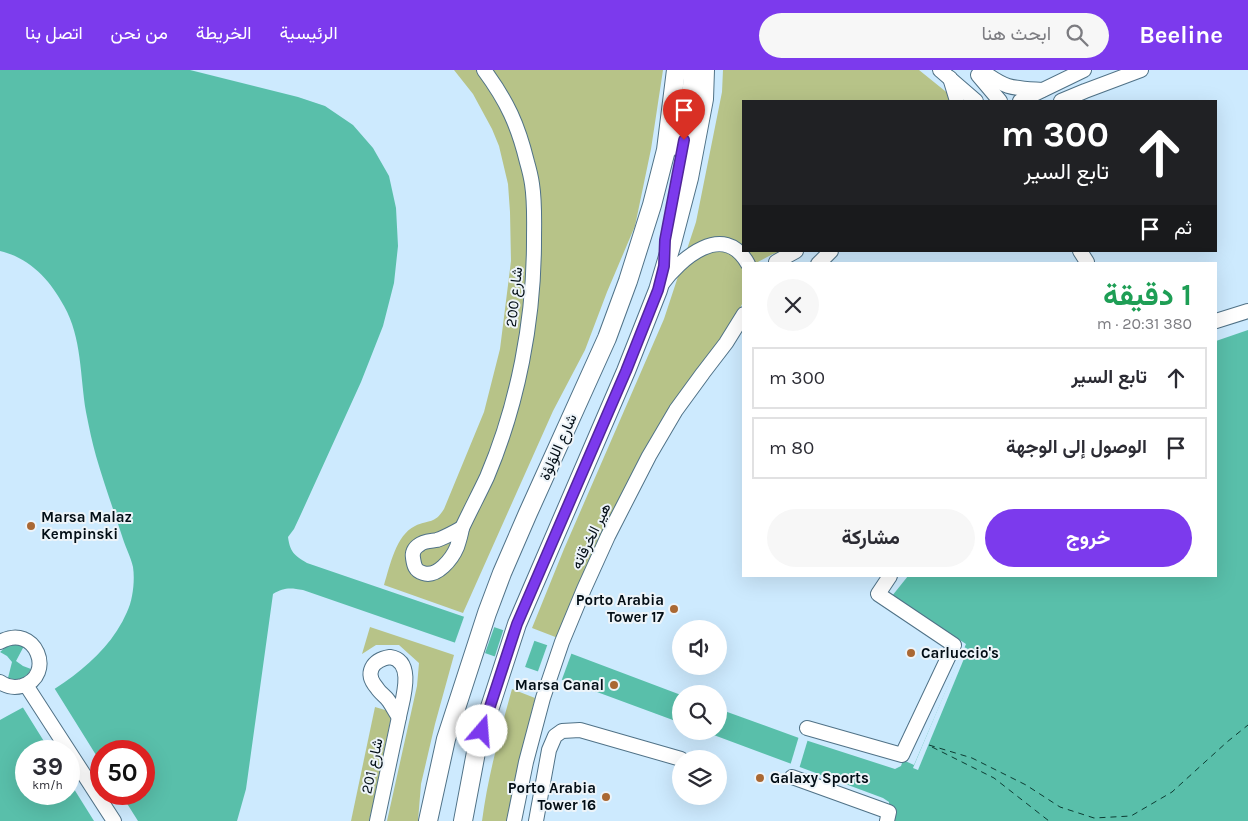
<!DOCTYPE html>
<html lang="ar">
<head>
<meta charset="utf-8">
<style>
  :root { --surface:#fff; --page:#f7f7f7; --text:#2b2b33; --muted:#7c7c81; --line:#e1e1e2; --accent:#7c3aed }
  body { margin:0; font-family:Karla,Vazirmatn,sans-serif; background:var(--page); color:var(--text); direction:rtl; height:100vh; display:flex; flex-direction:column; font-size:19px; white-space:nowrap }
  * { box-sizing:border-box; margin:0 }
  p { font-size:16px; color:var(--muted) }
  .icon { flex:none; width:28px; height:28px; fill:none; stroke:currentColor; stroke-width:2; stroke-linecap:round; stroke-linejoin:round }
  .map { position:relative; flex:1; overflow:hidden; direction:ltr }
  .panel { position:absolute; left:742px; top:192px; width:475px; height:315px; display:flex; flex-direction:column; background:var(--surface); border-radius:0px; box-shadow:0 5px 20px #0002; direction:rtl }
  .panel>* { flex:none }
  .hud { position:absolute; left:742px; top:30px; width:475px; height:152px; border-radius:0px; box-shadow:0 5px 20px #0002; direction:rtl; background:#202124; color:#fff; overflow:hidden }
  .tools { position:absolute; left:672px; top:550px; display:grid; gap:10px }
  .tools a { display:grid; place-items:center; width:55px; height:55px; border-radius:50%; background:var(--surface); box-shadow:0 5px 20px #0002; font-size:25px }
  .speed { position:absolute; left:15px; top:670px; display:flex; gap:10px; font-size:25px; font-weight:700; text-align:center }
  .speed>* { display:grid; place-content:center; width:65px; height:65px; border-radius:50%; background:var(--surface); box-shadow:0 5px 20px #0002; line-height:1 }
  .speed small { font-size:12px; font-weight:400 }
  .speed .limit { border:8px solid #d22; background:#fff; color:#111 }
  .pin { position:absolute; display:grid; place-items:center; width:42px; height:42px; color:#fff; margin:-51px -21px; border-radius:50% 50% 50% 0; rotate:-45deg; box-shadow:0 0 5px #0007 }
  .pin .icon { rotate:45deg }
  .me { position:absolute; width:55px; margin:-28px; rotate:18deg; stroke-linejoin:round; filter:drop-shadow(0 0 4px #0008) }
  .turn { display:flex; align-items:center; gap:18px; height:105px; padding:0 25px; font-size:22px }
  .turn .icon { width:65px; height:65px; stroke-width:2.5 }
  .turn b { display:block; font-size:35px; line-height:42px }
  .then { display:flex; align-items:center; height:48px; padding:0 25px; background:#0003; gap:10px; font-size:19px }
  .round { display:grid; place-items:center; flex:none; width:52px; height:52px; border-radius:26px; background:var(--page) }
  .overview { display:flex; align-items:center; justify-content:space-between; height:85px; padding:0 25px }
  h1 { font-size:30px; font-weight:700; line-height:38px; color:#1e9e55 }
  .button { display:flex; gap:10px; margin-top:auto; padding:10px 25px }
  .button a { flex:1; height:58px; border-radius:30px; background:var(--accent); color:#fff; font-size:20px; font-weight:700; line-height:58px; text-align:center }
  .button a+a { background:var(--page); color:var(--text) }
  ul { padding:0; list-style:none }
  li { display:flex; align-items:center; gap:15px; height:62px; margin:0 10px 8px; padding:0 15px; border:2px solid var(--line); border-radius:0px }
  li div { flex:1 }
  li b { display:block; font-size:19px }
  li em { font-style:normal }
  header { display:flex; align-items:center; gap:30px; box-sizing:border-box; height:70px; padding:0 25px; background:var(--accent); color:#fff }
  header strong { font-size:24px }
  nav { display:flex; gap:28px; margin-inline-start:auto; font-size:18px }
  .search { width:350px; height:45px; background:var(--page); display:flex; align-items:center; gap:12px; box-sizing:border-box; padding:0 18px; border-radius:28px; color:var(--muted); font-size:19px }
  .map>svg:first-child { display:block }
  .green { fill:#b7c388 }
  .water { fill:#59bfaa; fill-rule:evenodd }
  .pier { fill:#cdeafe }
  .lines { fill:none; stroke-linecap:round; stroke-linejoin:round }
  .ferry { stroke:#0d3c33; stroke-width:1; stroke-dasharray:6 5; stroke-linecap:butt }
  .minor-casing { stroke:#507287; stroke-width:16 }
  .major-casing { stroke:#507287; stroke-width:20 }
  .minor { stroke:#fff; stroke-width:14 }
  .major { stroke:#fff; stroke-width:18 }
  .route-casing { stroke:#51269a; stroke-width:12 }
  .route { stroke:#7c3aed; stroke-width:9 }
  .poi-dot { fill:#aa6833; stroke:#edf4f9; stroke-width:2 }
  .labels { text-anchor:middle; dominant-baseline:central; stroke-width:4; stroke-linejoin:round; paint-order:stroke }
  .street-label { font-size:15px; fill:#020d15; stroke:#edf4f9 }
  .poi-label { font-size:15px; font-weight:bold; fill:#020d15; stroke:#edf4f9; text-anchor:start }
</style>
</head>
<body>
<header>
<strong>Beeline</strong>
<div class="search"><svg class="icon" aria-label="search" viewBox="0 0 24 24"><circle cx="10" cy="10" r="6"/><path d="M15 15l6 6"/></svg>ابحث هنا</div>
<nav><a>الرئيسية</a><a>الخريطة</a><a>من نحن</a><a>اتصل بنا</a></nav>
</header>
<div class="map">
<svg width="1248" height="751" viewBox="0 0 1248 751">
  <rect width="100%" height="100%" fill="#cdeafe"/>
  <g class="green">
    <path d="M454,0H663L651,79L635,156L607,222L585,280L553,341L463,543L384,515C390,496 396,465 415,456C429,449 434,455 444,439L484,342L500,279L511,191L510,142L508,114L499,76L492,59L473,24Z"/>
    <path d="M723,0H919L950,25L952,31H744V181H787L773,184L754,194H744L743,232L734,251L688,311L605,457L558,568L532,558L564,479L664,249L696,152L722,22Z"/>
    <path d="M370,557L454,585L435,654L421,714L418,751H387L417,616L419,593L399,575H376L362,584Z"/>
    <path d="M512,619L535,628L520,689L509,751H482C488,706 500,662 512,619Z"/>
    <path d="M375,637L392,642L378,712L369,751H351Z"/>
  </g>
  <g class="water">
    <path d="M0,0H190L298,27L325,36L353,55L373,78L389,106L396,138L398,176L394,213L383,256L361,312L301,444L294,459L288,467C290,482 294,485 307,493L567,582L681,625V653L597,622L303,520C291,518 284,517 273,524L246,719L237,751H0V650C48,624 104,595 127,542C133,530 135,510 133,497C131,488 126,478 123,469C114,441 104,414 96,386C92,372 89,357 86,342C80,306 82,268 64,236C50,210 30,188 0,181ZM26,681H69V724H26ZM101,681H144V724H101Z"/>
    <path d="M1248,260V751H894L897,741L889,737V732L883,728L703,661H719V639L799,668L895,699L901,696L903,690L914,695L966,574L892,526L908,506H1216V271Z"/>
    <path d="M16,574L24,576L16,591L23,596L31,599C26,609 18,611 8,608L12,592L7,586L0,582L6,577Z"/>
  </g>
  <g class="pier">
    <path d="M465,544L495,555L484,586L454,575Z"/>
    <path d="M504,558L535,569L524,600L494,589Z"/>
    <path d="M548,573L572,582L561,612L537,604Z"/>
    <path d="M964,577L968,579L918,700L913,698Z"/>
    <path d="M53,616L101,693V724H121L138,751H94L69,711V681H50L22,636Z"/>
    <path d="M799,666L808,669L799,699L790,696Z"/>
  </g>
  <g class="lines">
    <g class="ferry">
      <path d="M929,675L972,688L1026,715L1060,737L1094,748L1131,746L1172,722L1227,672L1248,655"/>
      <path d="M932,677L994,708L1049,751"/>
    </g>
    <g class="minor-casing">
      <g id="minor">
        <path d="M940,0L976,31"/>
        <path d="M981,0C1006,19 1012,18 1042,20"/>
        <path d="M978,5L1000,31"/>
        <path d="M950,8L957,31"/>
        <path d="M1020,31L1084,0"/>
        <path d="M1061,31L1085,21L1141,0"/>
        <path d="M1080,181L1087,192"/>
        <path d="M776,192L796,181"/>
        <path d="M818,194L831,181"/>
        <path d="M661,215C680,189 724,150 748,194"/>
        <path d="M1216,251L1248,241"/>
        <path d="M462,458C470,441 479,424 487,407C518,334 534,250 534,171C534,152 535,133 532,114C531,107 529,99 527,92C518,55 507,31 484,0"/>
        <path d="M462,458C461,464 459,471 457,477C452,489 437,508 423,503C415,501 414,495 413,488C412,483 414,478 419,475C423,471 432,471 437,470C446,467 454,462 462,458Z"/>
        <path d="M0,572C36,552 56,606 22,616C14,618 7,617 0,612"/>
        <path d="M390,587C416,591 402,631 399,647C395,642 392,635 388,630C385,626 380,623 377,618C364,603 372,590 390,587Z"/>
        <path d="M26,615L114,751"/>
        <path d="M807,658L902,685L954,575L878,524L890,506"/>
        <path d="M792,707L889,742L887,751"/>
        <path d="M377,751L399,647"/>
        <path d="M514,751L526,692L543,628L562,572L584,519L608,466L649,386L676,340L703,303L726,273L744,244"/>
        <path d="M536,751L549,680L555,666L562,661L580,660L681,689"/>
      </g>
    </g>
    <g class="major-casing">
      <g id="major">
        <path d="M682,80L692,16L693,0"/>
        <path d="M428,751L446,669L487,543L502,503L528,443L607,268L628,211L652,135L666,80L676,0"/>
        <path d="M463,751L477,677L517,554L626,301L658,220L672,173L689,108L704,29L705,0"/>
      </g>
    </g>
    <use href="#minor" class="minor"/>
    <use href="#major" class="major"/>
  </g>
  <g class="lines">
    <g class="route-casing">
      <path id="route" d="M482,661L517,554L626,301L658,220L664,196L665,170L684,70"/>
    </g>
    <use href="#route" class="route"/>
  </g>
  <g class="poi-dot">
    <circle cx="31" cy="456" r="5"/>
    <circle cx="674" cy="539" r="5"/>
    <circle cx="911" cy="583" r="5"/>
    <circle cx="614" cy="615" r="5"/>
    <circle cx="760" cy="708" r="5"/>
    <circle cx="606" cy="727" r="5"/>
  </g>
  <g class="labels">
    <g class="street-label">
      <text transform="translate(514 227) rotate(-84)">شارع 200</text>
      <text transform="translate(558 377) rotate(-66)">شارع اللؤلؤة</text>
      <text transform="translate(591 466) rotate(-64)">هير الخرقانه</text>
      <text transform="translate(372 696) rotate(-78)">شارع 201</text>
    </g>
    <g class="poi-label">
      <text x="41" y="447">Marsa Malaz<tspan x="41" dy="17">Kempinski</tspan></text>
      <text x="664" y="530" text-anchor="end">Porto Arabia<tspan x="664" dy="17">Tower 17</tspan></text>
      <text x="921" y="583">Carluccio's</text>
      <text x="604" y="615" text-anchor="end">Marsa Canal</text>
      <text x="770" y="708">Galaxy Sports</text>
      <text x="596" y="718" text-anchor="end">Porto Arabia<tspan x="596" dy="17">Tower 16</tspan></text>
    </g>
  </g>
</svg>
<div class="tools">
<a><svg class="icon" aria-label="sound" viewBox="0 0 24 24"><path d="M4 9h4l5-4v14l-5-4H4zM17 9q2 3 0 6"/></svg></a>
<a><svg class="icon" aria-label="search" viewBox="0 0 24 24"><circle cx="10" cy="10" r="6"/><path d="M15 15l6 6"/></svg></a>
<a><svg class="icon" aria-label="layers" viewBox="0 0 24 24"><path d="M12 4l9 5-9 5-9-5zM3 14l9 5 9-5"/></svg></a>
</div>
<div class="speed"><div>39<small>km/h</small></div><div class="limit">50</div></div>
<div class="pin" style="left:684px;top:70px;background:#d93025"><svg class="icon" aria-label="arrive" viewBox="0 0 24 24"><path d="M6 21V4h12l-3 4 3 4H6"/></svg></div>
<svg class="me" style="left:482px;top:661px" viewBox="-20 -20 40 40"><circle r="19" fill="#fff"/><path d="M0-13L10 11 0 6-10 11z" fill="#7c3aed"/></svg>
<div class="hud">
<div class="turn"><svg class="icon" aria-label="ahead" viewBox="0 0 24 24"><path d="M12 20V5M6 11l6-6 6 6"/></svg><div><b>300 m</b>تابع السير</div></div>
<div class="then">ثم<svg class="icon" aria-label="arrive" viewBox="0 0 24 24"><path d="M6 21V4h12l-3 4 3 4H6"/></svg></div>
</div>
<section class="panel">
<div class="overview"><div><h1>1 دقيقة</h1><p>380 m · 20:31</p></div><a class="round"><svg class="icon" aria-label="close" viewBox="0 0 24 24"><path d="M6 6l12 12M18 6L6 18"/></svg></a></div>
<ul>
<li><svg class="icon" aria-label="ahead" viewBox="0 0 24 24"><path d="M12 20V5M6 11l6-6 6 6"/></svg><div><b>تابع السير</b></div><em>300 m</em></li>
<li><svg class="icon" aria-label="arrive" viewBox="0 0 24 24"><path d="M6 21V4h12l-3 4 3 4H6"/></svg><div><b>الوصول إلى الوجهة</b></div><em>80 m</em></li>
</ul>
<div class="button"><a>خروج</a><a>مشاركة</a></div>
</section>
</div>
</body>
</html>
